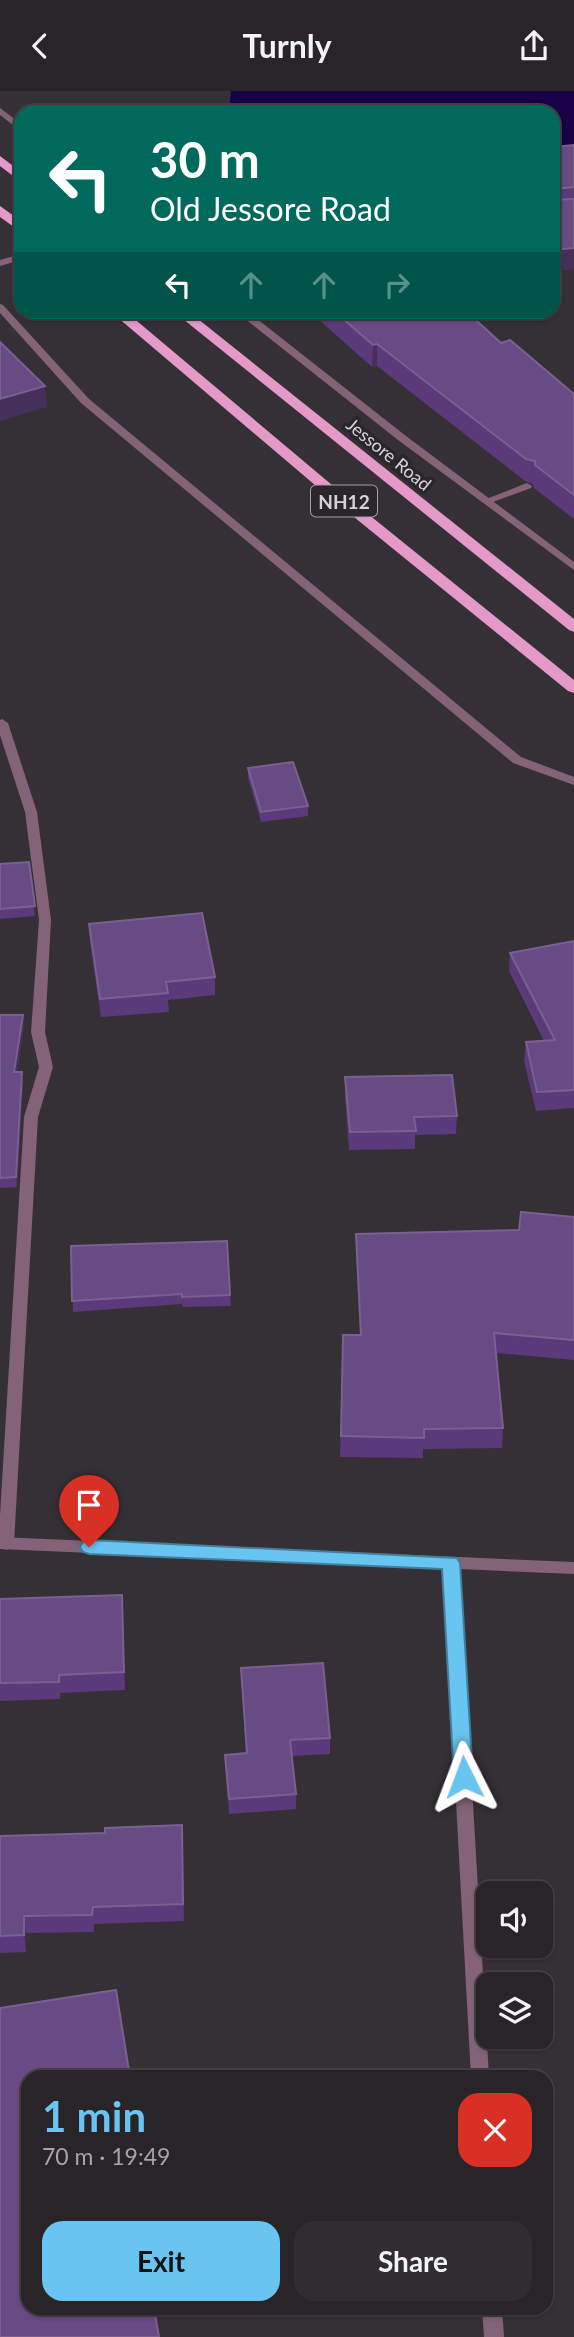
<!DOCTYPE html>
<html lang="en">
<head>
<meta charset="utf-8">
<style>
  :root { --surface:#282428; --page:#302c30; --text:#f1f3f6; --muted:#a5a4a8; --line:#444145; --accent:#68c4f0 }
  body { margin:0; font-family:Lato,sans-serif; background:var(--page); color:var(--text); height:100vh; display:flex; flex-direction:column; font-size:26px; white-space:nowrap }
  * { box-sizing:border-box; margin:0 }
  p { font-size:23px; color:var(--muted) }
  .icon { flex:none; width:38px; height:38px; fill:none; stroke:currentColor; stroke-width:2; stroke-linecap:round; stroke-linejoin:round }
  .map { position:relative; flex:1; overflow:hidden }
  .panel { position:absolute; left:21px; top:1979px; width:532px; height:245px; display:flex; flex-direction:column; background:var(--surface); border-radius:21px; box-shadow:0 2px 5px #0004,0 0 0 2px var(--line) }
  .panel>* { flex:none }
  .banner { position:absolute; left:14px; top:14px; width:546px; height:214px; border-radius:21px; box-shadow:0 2px 5px #0004,0 0 0 2px var(--line); background:#00695c; color:#fff; overflow:hidden }
  .controls { position:absolute; left:476px; top:1790px; display:grid; gap:14px }
  .controls a { display:grid; place-items:center; width:77px; height:77px; border-radius:14px; background:var(--surface); box-shadow:0 2px 5px #0004,0 0 0 2px var(--line); font-size:35px }
  .pin { position:absolute; display:grid; place-items:center; width:60px; height:60px; color:#fff; margin:-72px -30px; border-radius:50% 50% 50% 0; rotate:-45deg; box-shadow:0 0 7px #0007 }
  .pin .icon { rotate:45deg }
  .me { position:absolute; width:77px; margin:-38px; rotate:357deg; stroke-linejoin:round; filter:drop-shadow(0 0 5px #0008) }
  .turn { display:flex; align-items:center; gap:24px; height:147px; padding:0 21px; font-size:32px }
  .turn .icon { width:91px; height:91px; stroke-width:2.5 }
  .turn b { display:block; font-size:49px; line-height:60px }
  .lanes { display:flex; align-items:center; height:66px; padding:0 21px; background:#0003; justify-content:center; gap:35px; direction:ltr }
  .lanes .off { opacity:.35 }
  .round { display:grid; place-items:center; flex:none; width:74px; height:74px; border-radius:21px; background:var(--page) }
  .summary { display:flex; align-items:center; justify-content:space-between; height:119px; padding:0 21px }
  h1 { font-size:42px; font-weight:700; line-height:52px; color:var(--accent) }
  .button { display:flex; gap:14px; margin-top:auto; padding:14px 21px }
  .button a { flex:1; height:80px; border-radius:21px; background:var(--accent); color:#111; font-size:28px; font-weight:700; line-height:80px; text-align:center }
  .button a+a { background:var(--page); color:var(--text) }
  header { display:flex; justify-content:space-between; align-items:center; height:91px; padding:0 21px; background:var(--surface); font-size:32px; font-weight:700 }
  .map>svg:first-child { display:block }
  .water { fill:#170046 }
  .lines { fill:none; stroke-linecap:round; stroke-linejoin:round }
  .service { fill:#846277; fill-rule:evenodd }
  .minor { fill:#846277; fill-rule:evenodd }
  .tertiary { fill:#846277; fill-rule:evenodd }
  .trunk { fill:#e499c8; fill-rule:evenodd }
  .wall { fill:#5a3a7a }
  .shaded-wall { fill:#462f5a }
  .building { fill:#684a84; stroke:#796091; stroke-width:2 }
  .route { fill:#68c4f0; stroke:#447f9c; stroke-width:2 }
  .labels { text-anchor:middle; dominant-baseline:central; stroke-width:7; stroke-linejoin:round; paint-order:stroke }
  .far-street-label { font-size:18px; fill:#d6d3d7; stroke:#2b262b }
  .shield { fill:#2b262b; stroke:#a39fa3; stroke-width:2 }
  .shield-label { font-size:19px; font-weight:bold; fill:#d6d3d7 }
</style>
</head>
<body>
<header><svg class="icon" aria-label="back" viewBox="0 0 24 24"><path d="M15 5l-7 7 7 7"/></svg>Turnly<svg class="icon" aria-label="share" viewBox="0 0 24 24"><path d="M12 15V3M7 8l5-5 5 5M5 13v7h14v-7"/></svg></header>
<div class="map">
<svg width="574" height="2246" viewBox="0 0 574 2246">
  <rect width="100%" height="100%" fill="#353035"/>
  <path class="water" d="M231,0H574V75L553,77V21H229Z"/>
  <g class="lines">
    <g class="service">
      <path d="M21,163V169L0,175V169Z"/>
      <path d="M0,213L3,214L89,308L521,666L574,686V694L513,672L81,312L0,222Z"/>
    </g>
    <g class="minor">
      <path d="M527,392L532,395L531,397L490,412L486,413L481,410Z"/>
      <path d="M2,628L8,632L37,721L51,829L45,941L53,976L38,1026L14,1453L12,1457L6,1459L0,1456V1424L24,1026L39,976L31,941L39,829L25,721L0,644V629Z"/>
      <path d="M451,1466L457,1468L459,1472L489,1986H471L443,1472L445,1468Z"/>
      <path d="M482,2217H502L504,2246H484Z"/>
    </g>
    <g class="tertiary">
      <path d="M0,17L21,33V40L0,24Z"/>
      <path d="M235,220H247L406,345L574,471V479L398,349Z"/>
      <path d="M0,1446L574,1471V1483L0,1458Z"/>
    </g>
    <g class="trunk">
      <path d="M0,65L21,81V91L0,75Z"/>
      <path d="M0,115L21,130V141L0,126Z"/>
      <path d="M110,220H125L332,394L574,589V602L568,600L322,400Z"/>
      <path d="M173,220H188L574,528V541L569,539Z"/>
    </g>
  </g>
  <g class="wall">
    <path d="M574,54V178L553,180V56Z"/>
    <path d="M309,220H466L501,252L574,303V428L534,397L533,393L525,390L377,275L372,276Z"/>
    <path d="M248,677L308,715V725L261,731L248,687Z"/>
    <path d="M29,771L35,825L0,828V773Z"/>
    <path d="M89,833L215,886V904L168,909L169,921L101,926L90,851Z"/>
    <path d="M574,850V1017L536,1020L524,970L526,951L544,950L509,880L510,862Z"/>
    <path d="M0,924L24,935L17,981L23,991L17,1096L0,1097Z"/>
    <path d="M345,986L457,1025L456,1043L415,1044V1058L349,1059L345,1004Z"/>
    <path d="M574,1126V1269L496,1262L503,1337L502,1357L423,1358V1367L340,1366L343,1244H360L356,1163V1143L519,1139Z"/>
    <path d="M71,1155L230,1204L231,1215L183,1216L182,1213L73,1221Z"/>
    <path d="M122,1504L125,1599L60,1602V1608L0,1610V1508Z"/>
    <path d="M241,1577L330,1647V1663L292,1665L296,1703V1718L229,1723L225,1664L246,1662Z"/>
    <path d="M182,1734L184,1830L94,1833V1841L26,1842V1861L0,1862V1745L105,1742Z"/>
  </g>
  <g class="shaded-wall">
    <path d="M574,157V178L553,180V159Z"/>
    <path d="M377,253V275L372,276L373,254Z"/>
    <path d="M45,295L47,316L0,330V308Z"/>
    <path d="M23,924L24,935L15,991L14,981Z"/>
    <path d="M22,981L23,991L17,1096L16,1086Z"/>
    <path d="M24,1825L26,1842V1861L24,1844Z"/>
  </g>
  <g class="building">
    <path d="M574,54V96L554,98L553,106V56Z"/>
    <path d="M574,108V157L553,159V109Z"/>
    <path d="M334,220H466L501,252L510,249L574,303V404L535,374V370L526,368L377,253L373,254Z"/>
    <path d="M0,251L45,295L0,308Z"/>
    <path d="M293,671L308,715L261,721L248,677Z"/>
    <path d="M29,771L35,815L0,818V773Z"/>
    <path d="M202,822L215,886L166,891L168,902L100,908L89,833Z"/>
    <path d="M574,850V999L537,1001L526,951L555,949L510,862Z"/>
    <path d="M0,924H23L14,981H22L16,1086L0,1087Z"/>
    <path d="M452,984L457,1025L414,1026L416,1040L350,1041L345,986Z"/>
    <path d="M521,1121L574,1126V1249L494,1242L503,1337L424,1338V1347L341,1345L343,1244H361L356,1143L519,1139Z"/>
    <path d="M227,1150L230,1204L182,1206V1203L72,1210L71,1155Z"/>
    <path d="M122,1504L124,1581L59,1584V1591L0,1592V1508Z"/>
    <path d="M323,1572L330,1647L290,1649L296,1703L229,1708L225,1664L247,1662L241,1577Z"/>
    <path d="M182,1734L183,1813L93,1816L92,1824L24,1825V1844L0,1845V1745L105,1742V1737Z"/>
    <path d="M116,1899L130,1986H28V2217H154L159,2246H0V1917Z"/>
  </g>
  <path class="route" d="M89,1449L457,1467L460,1472L473,1686L470,1692L464,1694L457,1692L454,1686L442,1478L89,1463L83,1461L80,1456L83,1451Z"/>
  <g class="labels">
    <g class="far-street-label">
      <text transform="translate(389 363) rotate(39)">Jessore Road</text>
    </g>
    <rect class="shield" x="311" y="394.5" width="66" height="31" rx="5"/>
    <g class="shield-label">
      <text x="344" y="410">NH12</text>
    </g>
  </g>
</svg>
<div class="controls">
<a><svg class="icon" aria-label="sound" viewBox="0 0 24 24"><path d="M4 9h4l5-4v14l-5-4H4zM17 9q2 3 0 6"/></svg></a>
<a><svg class="icon" aria-label="layers" viewBox="0 0 24 24"><path d="M12 4l9 5-9 5-9-5zM3 14l9 5 9-5"/></svg></a>
</div>
<div class="pin" style="left:89px;top:1456px;background:#d93025"><svg class="icon" aria-label="arrive" viewBox="0 0 24 24"><path d="M6 21V4h12l-3 4 3 4H6"/></svg></div>
<svg class="me" style="left:464px;top:1686px" viewBox="-20 -20 40 40"><path d="M0-17L14 15 0 8-14 15z" fill="#68c4f0" stroke="#fff" stroke-width="4"/></svg>
<div class="banner">
<div class="turn"><svg class="icon" aria-label="left" viewBox="0 0 24 24"><path d="M17 20v-9H6M10 6l-5 5 5 5"/></svg><div><b>30 m</b>Old Jessore Road</div></div>
<div class="lanes"><svg class="icon" aria-label="left" viewBox="0 0 24 24"><path d="M17 20v-9H6M10 6l-5 5 5 5"/></svg><svg class="icon off" aria-label="ahead" viewBox="0 0 24 24"><path d="M12 20V5M6 11l6-6 6 6"/></svg><svg class="icon off" aria-label="ahead" viewBox="0 0 24 24"><path d="M12 20V5M6 11l6-6 6 6"/></svg><svg class="icon off" aria-label="right" viewBox="0 0 24 24"><path d="M7 20v-9h11M14 6l5 5-5 5"/></svg></div>
</div>
<section class="panel">
<div class="summary"><div><h1>1 min</h1><p>70 m · 19:49</p></div><a class="round" style="background:#d93025;color:#fff"><svg class="icon" aria-label="close" viewBox="0 0 24 24"><path d="M6 6l12 12M18 6L6 18"/></svg></a></div>
<div class="button"><a>Exit</a><a>Share</a></div>
</section>
</div>
</body>
</html>
